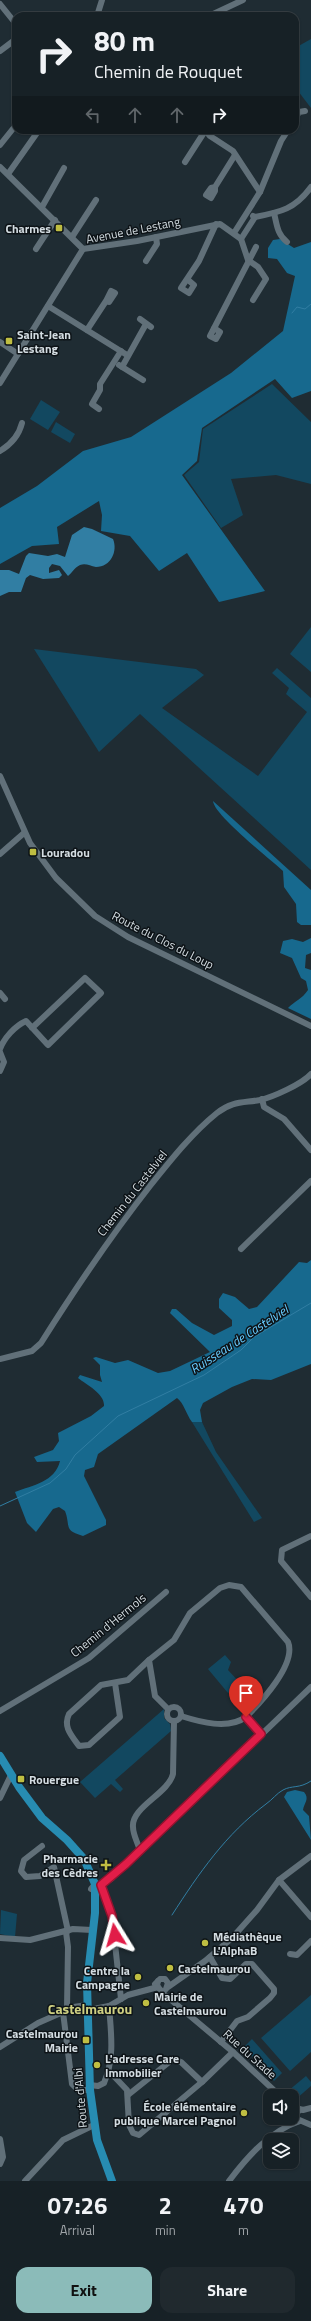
<!DOCTYPE html>
<html lang="en">
<head>
<meta charset="utf-8">
<style>
  :root { --surface:#172126; --page:#20292e; --text:#f1f3f6; --muted:#9ea3a7; --line:#363e43; --accent:#8bbbb9 }
  body { margin:0; font-family:"Titillium Web",sans-serif; background:var(--page); color:var(--text); height:100vh; display:flex; flex-direction:column; font-size:15px; white-space:nowrap }
  * { box-sizing:border-box; margin:0 }
  p { font-size:13px; color:var(--muted) }
  .icon { flex:none; width:22px; height:22px; fill:none; stroke:currentColor; stroke-width:2; stroke-linecap:round; stroke-linejoin:round }
  .map { position:relative; height:2181px; overflow:hidden }
  .side { display:flex; flex-direction:column; background:var(--surface); flex:1 }
  .side>* { flex:none }
  .hud { position:absolute; left:12px; top:12px; width:287px; height:122px; border-radius:12px; box-shadow:0 1px 3px #0004,0 0 0 1px var(--line); background:#172126; color:var(--text); overflow:hidden }
  .buttons { position:absolute; left:263px; top:2089px; display:grid; gap:8px }
  .buttons a { display:grid; place-items:center; width:36px; height:36px; border-radius:8px; background:var(--surface); box-shadow:0 1px 3px #0004,0 0 0 1px var(--line); font-size:20px }
  .pin { position:absolute; display:grid; place-items:center; width:34px; height:34px; color:#fff; margin:-41px -17px; border-radius:50% 50% 50% 0; rotate:-45deg; box-shadow:0 0 4px #0007 }
  .pin .icon { rotate:45deg }
  .me { position:absolute; width:44px; margin:-22px; rotate:352deg; stroke-linejoin:round; filter:drop-shadow(0 0 3px #0008) }
  .turn { display:flex; align-items:center; gap:14px; height:84px; padding:0 16px; font-size:18px }
  .turn .icon { width:52px; height:52px; stroke-width:2.5 }
  .turn b { display:block; font-size:28px; line-height:34px }
  .lanes { display:flex; align-items:center; height:38px; padding:0 16px; background:#0003; justify-content:center; gap:20px; direction:ltr }
  .lanes .off { opacity:.35 }
  .eta { display:flex; justify-content:space-evenly; align-items:center; height:68px; text-align:center }
  .eta b { font-size:24px; font-weight:700; line-height:28px }
  .cta { display:flex; gap:8px; margin-top:auto; padding:8px 16px }
  .cta a { flex:1; height:46px; border-radius:12px; background:var(--accent); color:#111; font-size:16px; font-weight:700; line-height:46px; text-align:center }
  .cta a+a { background:var(--page); color:var(--text) }
  .map>svg:first-child { display:block }
  .green { fill:#124860 }
  .forest { fill:#17698e }
  .water { fill:#317ea3 }
  .lines { fill:none; stroke-linecap:round; stroke-linejoin:round }
  .stream { stroke:#317ea3; stroke-width:1 }
  .minor { stroke:#617079; stroke-width:6 }
  .major { stroke:#278cb2; stroke-width:8 }
  .route-casing { stroke:#92132f; stroke-width:10 }
  .route { stroke:#e11d48; stroke-width:7 }
  .poi-dot { fill:#bfbe42; stroke:#0d1317; stroke-width:1.5 }
  .labels { text-anchor:middle; dominant-baseline:central; stroke-width:3; stroke-linejoin:round; paint-order:stroke }
  .poi-label { font-size:12px; font-weight:bold; fill:#d4dde2; stroke:#0d1317; text-anchor:start }
  .street-label { font-size:12px; fill:#d4dde2; stroke:#0d1317 }
  .water-label { font-size:13px; font-style:italic; fill:#67cbfe; stroke:#0d1317 }
  .quarter-label { font-size:14px; font-weight:bold; fill:#cfd082; stroke:#0d1317 }
</style>
</head>
<body>
<div class="map">
<svg width="311" height="2181" viewBox="0 0 311 2181">
  <rect width="100%" height="100%" fill="#1f2c33"/>
  <g class="green">
    <path d="M311,39V108L295,87V48Z"/>
    <path d="M272,384L311,422V484L276,475L231,479L243,515L221,528L184,475L199,462L203,429Z"/>
    <path d="M41,400L60,412L48,430L30,419Z"/>
    <path d="M56,422L75,434L70,443L51,432Z"/>
    <path d="M311,627V672L290,654Z"/>
    <path d="M34,649L196,669L204,675L162,708L258,776L307,712L286,694L289,688L272,673L277,668L311,698V870L140,714L99,752Z"/>
    <path d="M192,1422H202L216,1452L262,1518L254,1522Z"/>
    <path d="M225,1655L231,1662L228,1670L240,1683L228,1693L208,1669Z"/>
    <path d="M164,1709V1718L170,1724L171,1731L115,1780L123,1789L120,1792L111,1784L95,1798L80,1782Z"/>
    <path d="M1,1910L17,1914L15,1937L0,1934Z"/>
    <path d="M311,1995V2052L290,2071L261,2038Z"/>
    <path d="M252,2039L282,2073L274,2081L244,2047Z"/>
    <path d="M306,2076L311,2082V2086L296,2099L288,2091Z"/>
  </g>
  <g class="forest">
    <path d="M280,239L294,248L311,242V391L292,398L275,379L202,428L197,461L182,475L265,591L219,602L187,553L159,571L130,536L101,531L102,515L99,501L57,527L59,544L32,546L0,564V508L37,486L83,451L131,437L231,373L283,331L295,276L287,273L277,259L268,258V248L273,240Z"/>
    <path d="M213,801L311,890V925H301L297,922L296,904L284,887L283,871C270,859 214,815 213,801Z"/>
    <path d="M311,938V953L306,955L305,968L311,970V1019L288,1008C295,1001 302,999 308,990L306,981L301,978L292,958L280,953L283,941L292,939L303,942Z"/>
    <path d="M311,1260V1364L271,1380L252,1379L232,1387L203,1403L200,1410L202,1422H192C186,1414 184,1403 177,1398L98,1454L94,1467L85,1470L84,1476L106,1520V1525L83,1536C63,1530 71,1527 65,1511L59,1507L53,1509L36,1532L27,1523L15,1492C33,1485 55,1482 60,1461L37,1462L34,1457L53,1450L59,1441L58,1433L91,1416L104,1406C105,1394 87,1385 78,1378L80,1375L102,1382L100,1375V1365L93,1358L96,1357L115,1363L128,1360L158,1373L170,1371L210,1352L170,1313L172,1309H176L192,1323L214,1335L232,1326V1320L219,1308V1299L223,1293L235,1297L249,1309L257,1307L299,1262L307,1263Z"/>
    <path d="M295,1790L304,1792C310,1799 304,1803 303,1810L309,1816L311,1840L284,1797L287,1792Z"/>
  </g>
  <path class="water" d="M84,527L92,529L113,539C118,551 111,567 96,567C90,566 86,563 80,565C74,568 72,573 68,576L60,566L52,564L49,568V573L59,570L62,575L59,578L43,579L30,575L26,578L21,592H9L0,596V570H9L19,574L26,556L29,553L48,556L57,554L65,557L72,535Z"/>
  <g class="lines">
    <g class="stream">
      <path d="M292,313L297,307L305,309L311,304"/>
      <path d="M0,1506L50,1483L66,1469L75,1455L118,1416L204,1375L241,1350L254,1337L311,1303"/>
      <path d="M172,1915C199,1873 226,1834 266,1804C272,1800 277,1793 283,1790C292,1785 299,1789 311,1781"/>
    </g>
    <g class="minor">
      <path d="M0,4L16,24"/>
      <path d="M97,16L102,0"/>
      <path d="M209,16L243,0"/>
      <path d="M0,51L16,39"/>
      <path d="M295,119L299,112L305,111"/>
      <path d="M205,130L210,136L233,151L260,192"/>
      <path d="M0,145L16,125"/>
      <path d="M185,162L205,131"/>
      <path d="M0,167L83,249"/>
      <path d="M8,174L39,130"/>
      <path d="M215,187V191L211,198L206,195L211,188L215,187L235,155"/>
      <path d="M42,207L64,168"/>
      <path d="M274,213C277,225 277,234 287,242"/>
      <path d="M255,217C281,212 295,209 311,187"/>
      <path d="M234,233L260,192L281,141L288,130"/>
      <path d="M72,237L96,200"/>
      <path d="M241,239L255,217L253,216"/>
      <path d="M36,249L55,220"/>
      <path d="M83,249L137,241L220,224L241,239L248,260L258,267L266,279L253,300"/>
      <path d="M146,261L157,244L156,237"/>
      <path d="M187,279L194,285L189,293L181,288L199,261L216,224"/>
      <path d="M48,306L127,355"/>
      <path d="M140,319L151,327"/>
      <path d="M214,328L220,332L216,339L210,336L256,247"/>
      <path d="M87,330L106,301L109,302L115,293L111,291L106,301"/>
      <path d="M0,342L18,354"/>
      <path d="M119,365L143,380"/>
      <path d="M122,367L146,324"/>
      <path d="M0,383L83,249"/>
      <path d="M99,409L92,404L100,390V384L121,351"/>
      <path d="M0,451C10,445 19,435 22,423"/>
      <path d="M0,776L30,843L56,878L95,916L128,937L311,1026"/>
      <path d="M0,854L24,833"/>
      <path d="M0,993L5,999"/>
      <path d="M0,1049C4,1038 15,1026 26,1021L48,1045L101,993L85,978L32,1028"/>
      <path d="M0,1052L4,1062L0,1071"/>
      <path d="M262,1099L264,1107L284,1119L311,1150"/>
      <path d="M241,1249L311,1181"/>
      <path d="M0,1359L32,1351L41,1343C75,1289 110,1237 150,1186C170,1161 192,1133 217,1113C232,1101 243,1103 260,1100C273,1097 302,1084 311,1074"/>
      <path d="M311,1536L282,1550L281,1561L311,1597"/>
      <path d="M115,1683L120,1717L89,1745L79,1746C71,1735 63,1727 69,1714L101,1685L128,1680L149,1660"/>
      <circle cx="174" cy="1714" r="7"/>
      <path d="M168,1709L155,1696L149,1660L174,1640L190,1613L220,1588L229,1585L241,1587L288,1642C297,1664 260,1703 246,1717L261,1735"/>
      <path d="M0,1711L89,1658L166,1592"/>
      <path d="M181,1716C200,1722 228,1730 246,1717"/>
      <path d="M0,1798L11,1775"/>
      <path d="M42,1846L24,1860L21,1871L26,1877L40,1876L54,1867L68,1931"/>
      <path d="M140,1851C138,1843 133,1835 133,1827C131,1807 168,1794 173,1774L174,1722"/>
      <path d="M279,1880L311,1917"/>
      <path d="M101,1887L112,1916L121,1999"/>
      <path d="M102,1890L96,1891L91,1889L96,1883L101,1885L111,1879L311,1687"/>
      <path d="M66,1932L68,1947L67,2008"/>
      <path d="M0,1938L30,1940L73,1929L92,1930"/>
      <path d="M290,1954L297,1955L311,1941"/>
      <path d="M210,1957L222,1978L230,1979L246,1964H252L274,1989V1993L270,1998L248,2017L237,2021L221,2042"/>
      <path d="M158,1981L157,1986L164,1994L233,2052L280,2096"/>
      <path d="M155,1984L160,1979H165L168,1983L166,1989"/>
      <path d="M168,1987L205,1961L232,1938L257,1910L279,1880L311,1856"/>
      <path d="M88,2010L109,2006L128,1995L158,1987"/>
      <path d="M63,2012L72,2084L78,2090H90"/>
      <path d="M0,2047L38,2023L63,2012L67,2008L87,2005"/>
      <path d="M108,2070L127,2090L129,2125L133,2133L139,2135L202,2082L233,2052"/>
      <path d="M90,2085L98,2086L104,2083C115,2057 111,2033 109,2006"/>
      <path d="M128,2095L173,2059L181,2062L202,2082"/>
      <path d="M292,2107L303,2110L311,2108"/>
      <path d="M300,2110L295,2114L297,2119L311,2125"/>
      <path d="M0,2139L3,2157L0,2164"/>
      <path d="M25,2181L63,2140L94,2125"/>
      <path d="M229,2181C248,2156 270,2131 300,2121"/>
    </g>
    <path class="major" d="M0,1756L19,1787L42,1818L67,1840L84,1859L95,1884V1913L87,1983L90,2090L97,2140L112,2181"/>
  </g>
  <g class="lines">
    <g class="route-casing">
      <path id="route" d="M115,1935L112,1916L101,1885L126,1864L261,1734L246,1717"/>
    </g>
    <use href="#route" class="route"/>
  </g>
  <g class="poi-dot">
    <rect x="55" y="224" width="8" height="8" rx="2"/>
    <rect x="5" y="337" width="8" height="8" rx="2"/>
    <rect x="29" y="848" width="8" height="8" rx="2"/>
    <rect x="17" y="1775" width="8" height="8" rx="2"/>
    <path d="M104 1859h4v4h4v4h-4v4h-4v-4h-4v-4h4z"/>
    <circle cx="205" cy="1943" r="4"/>
    <circle cx="170" cy="1968" r="4"/>
    <circle cx="138" cy="1977" r="4"/>
    <circle cx="146" cy="2003" r="4"/>
    <rect x="82" y="2036" width="8" height="8" rx="2"/>
    <circle cx="97" cy="2065" r="4"/>
    <circle cx="244" cy="2113" r="4"/>
  </g>
  <g class="labels">
    <g class="poi-label">
      <text x="51" y="228" text-anchor="end">Charmes</text>
      <text x="17" y="334">Saint-Jean<tspan x="17" dy="14">Lestang</tspan></text>
      <text x="41" y="852">Louradou</text>
      <text x="29" y="1779">Rouergue</text>
      <text x="98" y="1858" text-anchor="end">Pharmacie<tspan x="98" dy="14">des Cèdres</tspan></text>
      <text x="213" y="1936">Médiathèque<tspan x="213" dy="14">L'AlphaB</tspan></text>
      <text x="178" y="1968">Castelmaurou</text>
      <text x="130" y="1970" text-anchor="end">Centre la<tspan x="130" dy="14">Campagne</tspan></text>
      <text x="154" y="1996">Mairie de<tspan x="154" dy="14">Castelmaurou</tspan></text>
      <text x="78" y="2033" text-anchor="end">Castelmaurou<tspan x="78" dy="14">Mairie</tspan></text>
      <text x="105" y="2058">L'adresse Care<tspan x="105" dy="14">Immobilier</tspan></text>
      <text x="236" y="2106" text-anchor="end">École élémentaire<tspan x="236" dy="14">publique Marcel Pagnol</tspan></text>
    </g>
    <g class="street-label">
      <text transform="translate(133 230) rotate(-11)">Avenue de Lestang</text>
      <text transform="translate(163 940) rotate(27)">Route du Clos du Loup</text>
      <text transform="translate(132 1193) rotate(-52)">Chemin du Castelviel</text>
      <text transform="translate(108 1625) rotate(-39)">Chemin d'Hermols</text>
      <text transform="translate(250 2054) rotate(42)">Rue du Stade</text>
      <text transform="translate(80 2098) rotate(-95)">Route d'Albi</text>
    </g>
    <g class="water-label">
      <text transform="translate(239 1339) rotate(-33)">Ruisseau de Castelviel</text>
    </g>
    <g class="quarter-label">
      <text x="90" y="2008">Castelmaurou</text>
    </g>
  </g>
</svg>
<div class="buttons">
<a><svg class="icon" aria-label="sound" viewBox="0 0 24 24"><path d="M4 9h4l5-4v14l-5-4H4zM17 9q2 3 0 6"/></svg></a>
<a><svg class="icon" aria-label="layers" viewBox="0 0 24 24"><path d="M12 4l9 5-9 5-9-5zM3 14l9 5 9-5"/></svg></a>
</div>
<div class="pin" style="left:246px;top:1717px;background:#d93025"><svg class="icon" aria-label="arrive" viewBox="0 0 24 24"><path d="M6 21V4h12l-3 4 3 4H6"/></svg></div>
<svg class="me" style="left:115px;top:1935px" viewBox="-20 -20 40 40"><path d="M0-17L14 15 0 8-14 15z" fill="#e11d48" stroke="#fff" stroke-width="4"/></svg>
<div class="hud">
<div class="turn"><svg class="icon" aria-label="right" viewBox="0 0 24 24"><path d="M7 20v-9h11M14 6l5 5-5 5"/></svg><div><b>80 m</b>Chemin de Rouquet</div></div>
<div class="lanes"><svg class="icon off" aria-label="left" viewBox="0 0 24 24"><path d="M17 20v-9H6M10 6l-5 5 5 5"/></svg><svg class="icon off" aria-label="ahead" viewBox="0 0 24 24"><path d="M12 20V5M6 11l6-6 6 6"/></svg><svg class="icon off" aria-label="ahead" viewBox="0 0 24 24"><path d="M12 20V5M6 11l6-6 6 6"/></svg><svg class="icon" aria-label="right" viewBox="0 0 24 24"><path d="M7 20v-9h11M14 6l5 5-5 5"/></svg></div>
</div>
</div>
<section class="side">
<div class="eta">
<div><b>07:26</b><p>Arrival</p></div>
<div><b>2</b><p>min</p></div>
<div><b>470</b><p>m</p></div>
</div>
<div class="cta"><a>Exit</a><a>Share</a></div>
</section>
</body>
</html>
